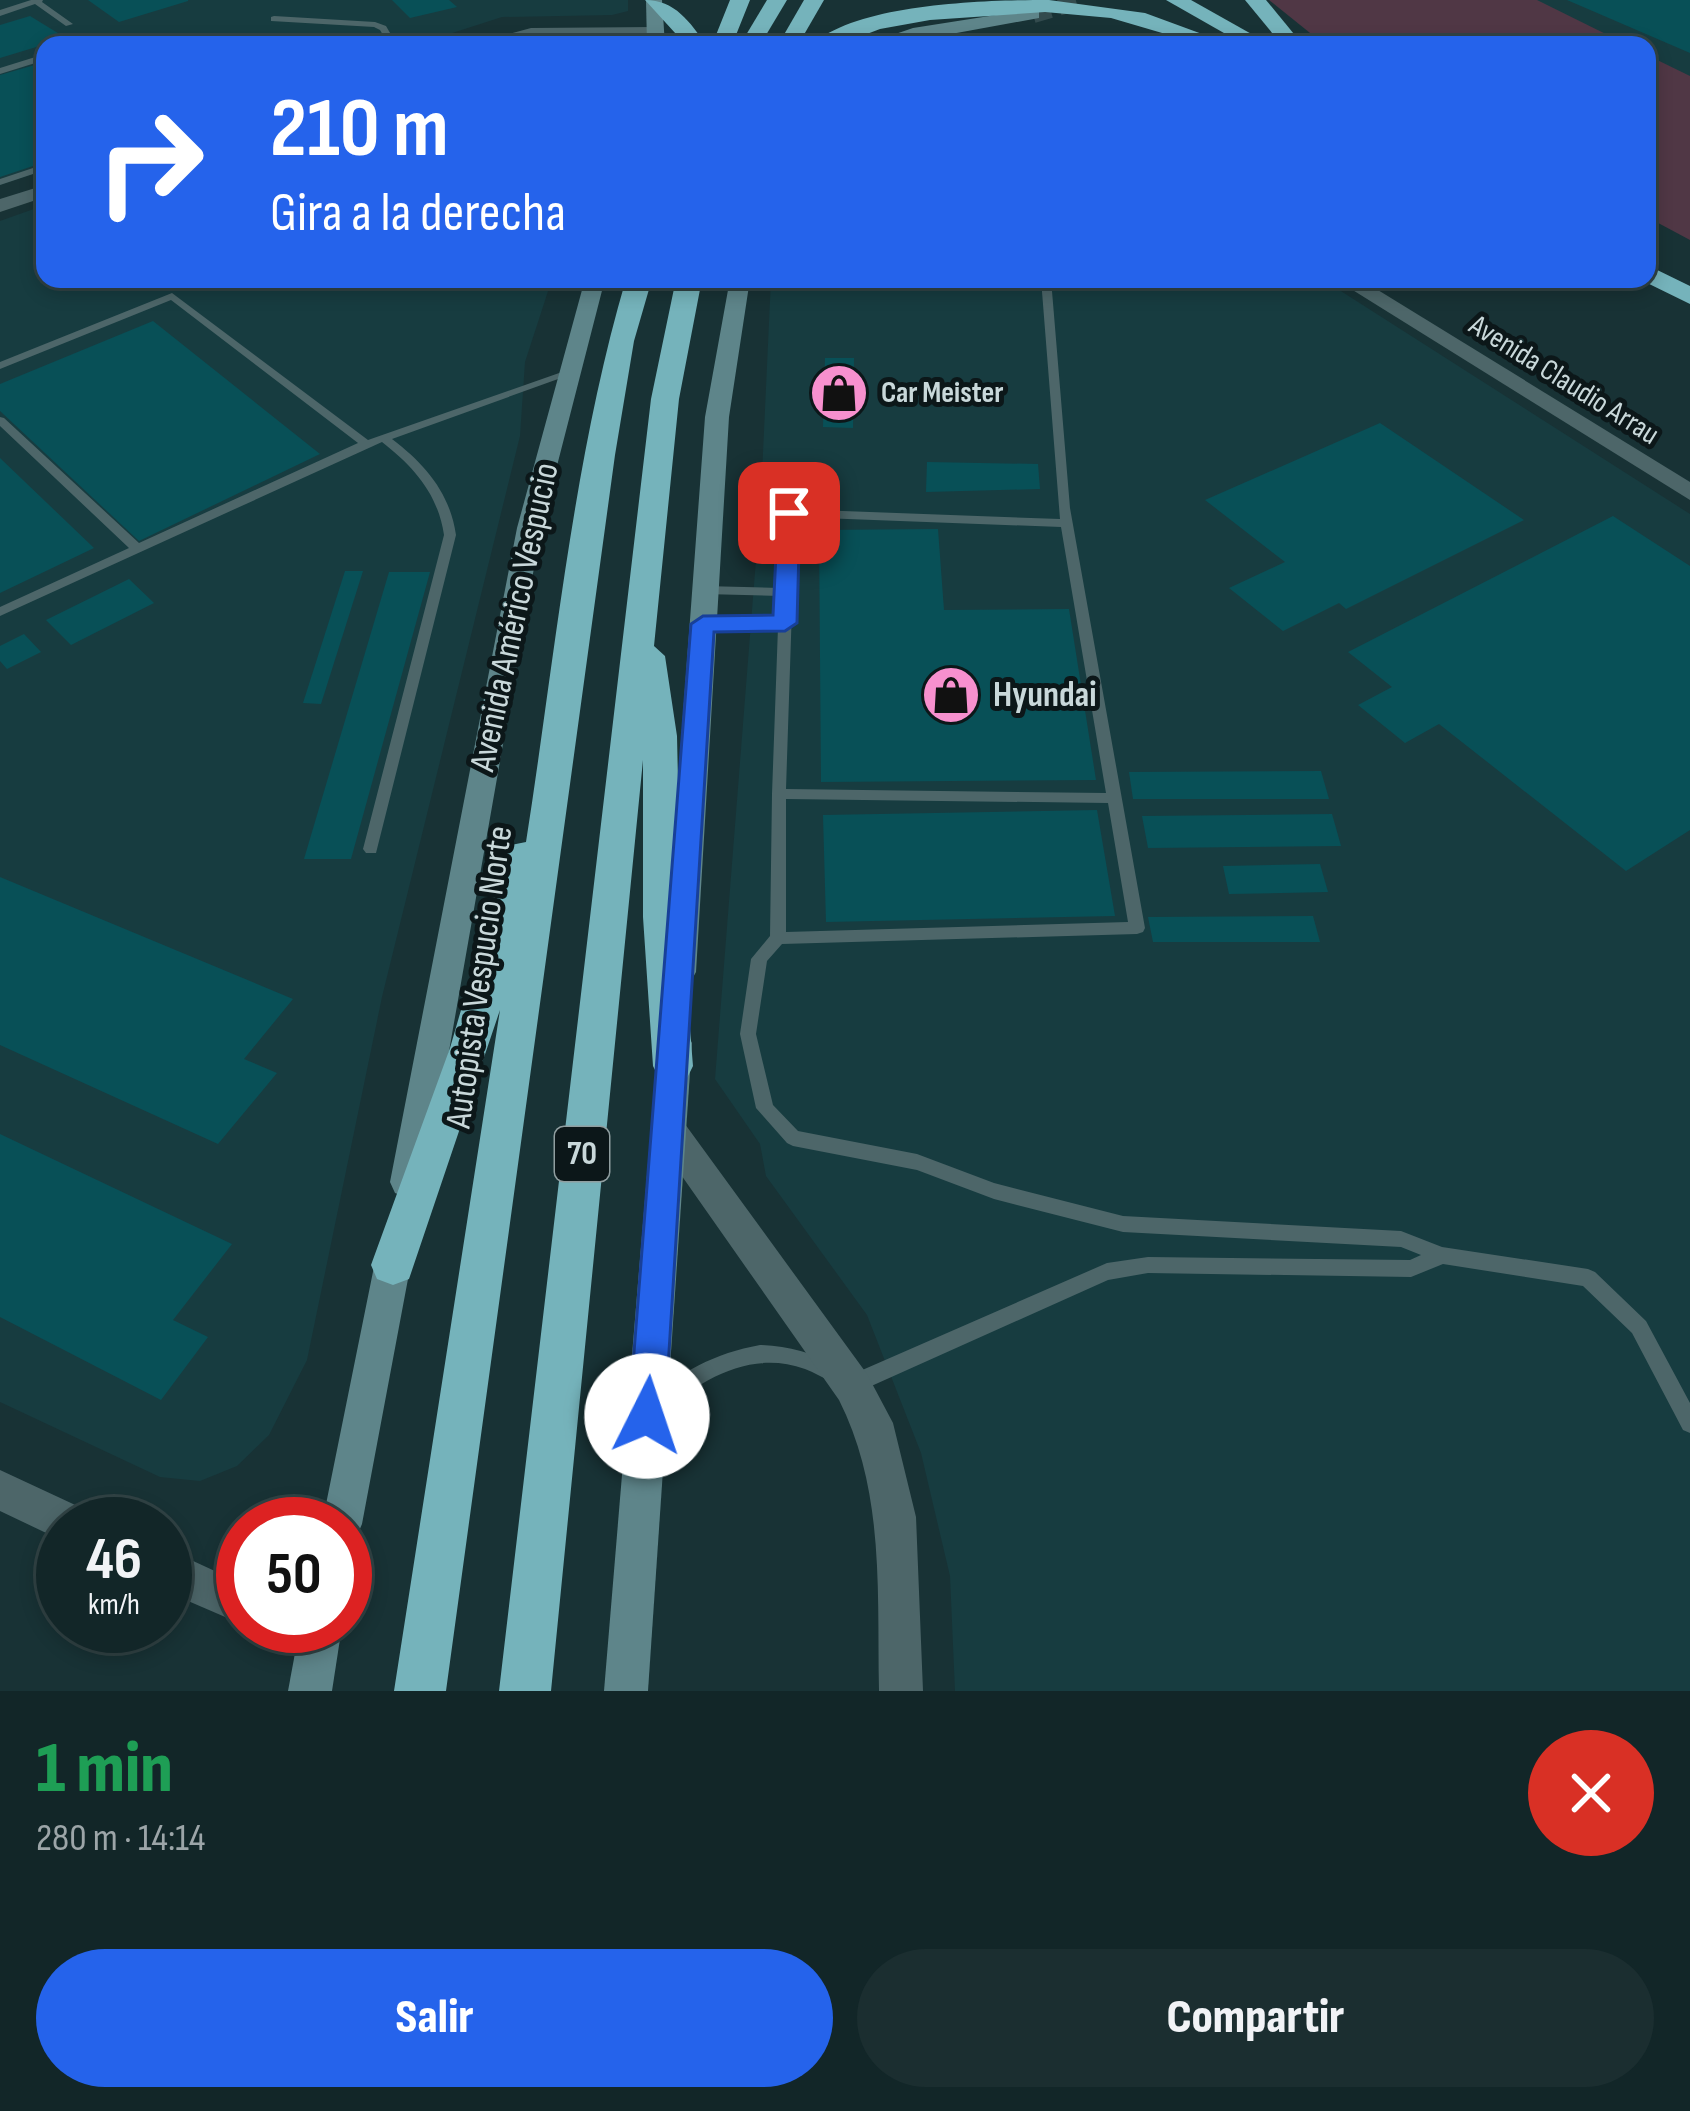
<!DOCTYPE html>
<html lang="es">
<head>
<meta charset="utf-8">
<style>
  :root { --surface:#122628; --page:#1b2e30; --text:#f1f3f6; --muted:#9ca5a8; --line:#314345; --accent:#2563eb }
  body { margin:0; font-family:"Sofia Sans Condensed",sans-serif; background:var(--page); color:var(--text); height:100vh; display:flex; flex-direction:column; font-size:45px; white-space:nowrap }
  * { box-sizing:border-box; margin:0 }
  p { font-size:39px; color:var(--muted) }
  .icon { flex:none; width:66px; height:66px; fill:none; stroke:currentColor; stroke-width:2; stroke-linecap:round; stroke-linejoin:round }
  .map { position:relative; height:1691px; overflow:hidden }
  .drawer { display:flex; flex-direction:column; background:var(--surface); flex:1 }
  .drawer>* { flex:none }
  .top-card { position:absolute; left:36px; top:36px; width:1620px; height:252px; border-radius:24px; box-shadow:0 6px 18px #0003,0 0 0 3px var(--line); background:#2563eb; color:#fff; overflow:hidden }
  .speed { position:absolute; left:36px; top:1497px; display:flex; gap:24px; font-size:60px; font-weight:700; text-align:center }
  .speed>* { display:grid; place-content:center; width:156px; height:156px; border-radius:50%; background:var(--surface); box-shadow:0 6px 18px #0003,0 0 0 3px var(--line); line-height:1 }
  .speed small { font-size:30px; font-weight:400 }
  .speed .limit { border:18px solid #d22; background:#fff; color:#111 }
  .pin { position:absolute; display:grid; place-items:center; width:102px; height:102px; color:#fff; margin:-51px; border-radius:24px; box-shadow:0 6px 18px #0006 }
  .me { position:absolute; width:132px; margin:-66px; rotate:4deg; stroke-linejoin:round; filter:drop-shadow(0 0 9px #0008) }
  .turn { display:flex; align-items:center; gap:42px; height:252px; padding:0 36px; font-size:54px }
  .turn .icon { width:156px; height:156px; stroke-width:2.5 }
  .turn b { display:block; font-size:84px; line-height:102px }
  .round { display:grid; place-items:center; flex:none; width:126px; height:126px; border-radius:63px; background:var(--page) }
  .overview { display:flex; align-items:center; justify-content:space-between; height:204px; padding:0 36px }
  h1 { font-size:72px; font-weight:800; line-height:90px; color:#1e9e55 }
  .button { display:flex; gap:24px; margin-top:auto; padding:24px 36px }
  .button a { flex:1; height:138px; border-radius:72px; background:var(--accent); color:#fff; font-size:48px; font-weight:800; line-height:138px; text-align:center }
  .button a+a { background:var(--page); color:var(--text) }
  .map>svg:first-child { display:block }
  .built { fill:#173c40 }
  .green { fill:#503745 }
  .building { fill:#085057 }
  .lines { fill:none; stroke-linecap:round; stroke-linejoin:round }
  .secondary-tunnel { stroke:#334b4e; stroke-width:18; stroke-dasharray:18 9; stroke-linecap:butt }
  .service { fill:#4d6669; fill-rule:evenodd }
  .minor { fill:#4d6669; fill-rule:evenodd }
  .tertiary { fill:#4d6669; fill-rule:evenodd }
  .secondary { fill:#5e858a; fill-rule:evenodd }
  .motorway { fill:#75b3bb; fill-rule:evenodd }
  .route { fill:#2563eb; stroke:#184099; stroke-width:3 }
  .labels { text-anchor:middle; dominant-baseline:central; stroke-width:10; stroke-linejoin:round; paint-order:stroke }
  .far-street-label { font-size:30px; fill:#c9d8da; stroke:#0c1719 }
  .far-poi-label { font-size:30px; font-weight:bold; fill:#c9d8da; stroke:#0c1719; text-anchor:start }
  .shield { fill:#0c1719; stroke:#909ea0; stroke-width:3 }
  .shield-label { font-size:33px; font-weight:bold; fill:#c9d8da }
  .street-label { font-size:36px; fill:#c9d8da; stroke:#0c1719 }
  .poi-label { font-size:36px; font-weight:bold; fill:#c9d8da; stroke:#0c1719; text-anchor:start }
</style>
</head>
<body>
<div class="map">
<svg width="1690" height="1691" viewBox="0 0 1690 1691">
  <rect width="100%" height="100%" fill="#183235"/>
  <g class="built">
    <path d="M0,0H628V11L612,15L502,17L415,45H45V170L0,185Z"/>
    <path d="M1489,0H1690V92L1647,73V45H1587Z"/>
    <path d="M45,205V279H552L525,362L520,436L382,997L307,1360L269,1435L237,1466L200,1481L160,1477L0,1402V221Z"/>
    <path d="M771,279H1322L1690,514V1691H955L950,1576L921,1453L867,1315L766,1176L760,1144L715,1079L761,496Z"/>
  </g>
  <g class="green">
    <path d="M1269,0H1537L1628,45H1325Z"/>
    <path d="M1647,55L1690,76V240L1647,217Z"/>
  </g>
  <g class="building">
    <path d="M88,0H188V1L119,22Z"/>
    <path d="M392,0H449L457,7L410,18Z"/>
    <path d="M1567,0H1690V53Z"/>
    <path d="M30,16L66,38L0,58V25Z"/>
    <path d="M222,37L246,45L163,44L181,38Z"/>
    <path d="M45,62V162L0,177V75Z"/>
    <path d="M153,321L320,454L139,541L0,411V384Z"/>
    <path d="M825,358H854L853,428L823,427Z"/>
    <path d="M1380,423L1524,520L1346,609L1339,603L1283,631L1229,588L1285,562L1205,500Z"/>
    <path d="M0,458L94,548L0,593Z"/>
    <path d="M927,462L1038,464L1040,489L926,492Z"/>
    <path d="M1613,516L1690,566V830L1626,871L1439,724L1405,743L1358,705L1392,687L1348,652Z"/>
    <path d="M938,529L944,610L1069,609L1096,780L821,782L819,530Z"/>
    <path d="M345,571H363L321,704L303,703Z"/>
    <path d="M389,572H430L351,859H304Z"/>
    <path d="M129,579L154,603L71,645L46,620Z"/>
    <path d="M24,634L41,652L7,669L0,661V646Z"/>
    <path d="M1321,771L1329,799H1133L1129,772Z"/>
    <path d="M1097,810L1115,916L826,922L823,815Z"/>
    <path d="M1332,814L1341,846L1148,848L1142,816Z"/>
    <path d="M1320,864L1328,892L1229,894L1223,866Z"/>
    <path d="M0,877L293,999L244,1059L277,1073L218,1144L0,1045Z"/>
    <path d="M1313,916L1320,942H1153L1148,917Z"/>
    <path d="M0,1134L232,1244L173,1320L208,1337L161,1400L0,1317Z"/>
  </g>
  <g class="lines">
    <path class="secondary-tunnel" d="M1033,14L1082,0"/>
    <g class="service">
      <path d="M31,0H43L42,2L73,24L66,26L35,4L0,16V10Z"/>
      <path d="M274,16L375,22L386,26L397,45H389L380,30L374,27L271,21V17Z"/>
      <path d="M105,36L119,45H109L104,42L81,45Z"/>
      <path d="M45,54V60L0,74V68Z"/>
      <path d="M45,164V170L0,185V179Z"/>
      <path d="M1041,279H1051L1070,508L1145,928L1143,932L1137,934L782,944L767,961L756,1034L773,1105L798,1131L917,1154L994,1183L1123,1216L1401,1231L1442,1247L1588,1269L1595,1272L1646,1321L1690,1403V1433L1683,1430L1632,1333L1583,1286L1443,1264L1411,1277L1148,1273L1108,1280L858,1392L851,1394L844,1392L841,1385L844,1378L1107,1263L1148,1257L1410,1260L1421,1255L1401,1247L1123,1232L994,1199L917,1170L793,1146L787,1143L756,1108L740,1034L751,959L770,936L772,794L778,627L703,628L696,624L703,620L779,619L780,596L704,594L698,590L704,586L780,588L783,513L789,509L1060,519ZM795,517L1061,527L1106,793L786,789ZM786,799L1108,803L1128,922L786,932Z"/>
      <path d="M172,293L368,440L562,372L566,371L572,374L392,439C425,464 450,493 456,535L376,853H366L363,849L444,535C438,494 414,467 382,442L0,616V607L129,548L0,426V417L4,418L139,543L358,443L171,300L0,369V362Z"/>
      <path d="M760,1345C789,1346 811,1353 838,1365L841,1372L838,1379L831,1381C822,1378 814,1372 805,1369C750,1349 699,1380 660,1416L653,1419L646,1416L643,1409L646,1402C680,1372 715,1353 760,1345Z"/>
    </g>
    <g class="minor">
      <path d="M655,27L661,28V36L531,38L469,45L531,28Z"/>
      <path d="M45,185V197L0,212V199Z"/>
      <path d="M670,1116L682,1120L867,1374L893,1423L916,1517L923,1691H879C877,1592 885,1491 839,1400L658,1142L653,1131L658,1120Z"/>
      <path d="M0,1470L86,1510L92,1524H63V1541L0,1511Z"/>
      <path d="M165,1548L243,1584L246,1626L165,1591Z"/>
      <path d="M263,1626H335L340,1639L334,1654L319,1660L269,1641Z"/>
    </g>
    <path class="tertiary" d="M1335,279H1360L1690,482V500Z"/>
    <g class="secondary">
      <path d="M646,0H662L665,45H647Z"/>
      <path d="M1033,9L1039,10V18L891,45H863L913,28Z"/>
      <path d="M585,279H605L541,528L426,1182L421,1193L408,1198L395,1193L390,1182L517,528Z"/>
      <path d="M730,279H750L729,417L696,972L691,981L680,985L669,981L664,972L705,417Z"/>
      <path d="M675,1029L687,1033L692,1043L648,1691H604L658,1043L663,1033Z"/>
      <path d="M396,1230L409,1235L414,1247L362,1524L356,1538L345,1543V1524H322L378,1247L383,1235Z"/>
      <path d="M300,1626H342L332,1691H288Z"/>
    </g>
    <g class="motorway">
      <path d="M645,0C675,0 690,22 706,45H686Z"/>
      <path d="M730,0H750L732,45H712Z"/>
      <path d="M767,0H787L760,45H740Z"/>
      <path d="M804,0H824L798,45H778Z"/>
      <path d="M1049,0L1145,13L1232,45H1203L1111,18L1045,12L930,20L880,29L838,45H812C857,3 989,0 1049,0Z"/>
      <path d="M1166,0H1191L1271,45H1245Z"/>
      <path d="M1245,0H1266L1303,45H1282Z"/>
      <path d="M1647,265L1690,286V304L1639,279H1647Z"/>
      <path d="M626,279H652L634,341L615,455L446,1691H394L500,1010L409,1279L393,1285L377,1279L371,1265L450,1048L506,855L511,845L526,842C555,657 573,459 626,279Z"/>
      <path d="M676,279H702L679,399L654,646L665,656L677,736L681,917L693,1066L687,1078L673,1083L659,1078L653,1066L643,917V760L551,1691H499L651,399Z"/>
    </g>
  </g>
  <path class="route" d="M789,506L800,513L797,623L785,631L714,632L665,1416L660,1428L647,1433L635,1428L629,1416L691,624L703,616L773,615L778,513Z"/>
  <defs>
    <g id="shop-disc" transform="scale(3)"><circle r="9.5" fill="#f790ce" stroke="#0c1719"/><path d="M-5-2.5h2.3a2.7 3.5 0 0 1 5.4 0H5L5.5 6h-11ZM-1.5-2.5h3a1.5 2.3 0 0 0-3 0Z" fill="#111"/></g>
  </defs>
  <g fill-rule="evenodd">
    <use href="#shop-disc" x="839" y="393"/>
    <use href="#shop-disc" x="951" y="695"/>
  </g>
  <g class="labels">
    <g class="far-street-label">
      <text transform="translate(1564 380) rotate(32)">Avenida Claudio Arrau</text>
    </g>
    <g class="far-poi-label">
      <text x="881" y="393">Car Meister</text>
    </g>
    <rect class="shield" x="555" y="1127" width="54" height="54" rx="9"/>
    <g class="shield-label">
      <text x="582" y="1154">70</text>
    </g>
    <g class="street-label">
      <text transform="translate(515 617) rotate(-78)">Avenida Américo Vespucio</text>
      <text transform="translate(480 977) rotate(-82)">Autopista Vespucio Norte</text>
    </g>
    <g class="poi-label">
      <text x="993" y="695">Hyundai</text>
    </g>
  </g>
</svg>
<div class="speed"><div>46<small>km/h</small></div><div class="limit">50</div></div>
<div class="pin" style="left:789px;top:513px;background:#d93025"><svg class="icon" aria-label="arrive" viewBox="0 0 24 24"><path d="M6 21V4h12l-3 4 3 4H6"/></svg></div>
<svg class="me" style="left:647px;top:1416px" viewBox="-20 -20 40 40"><circle r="19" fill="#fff"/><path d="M0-13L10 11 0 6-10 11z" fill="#2563eb"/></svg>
<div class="top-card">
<div class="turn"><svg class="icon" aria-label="right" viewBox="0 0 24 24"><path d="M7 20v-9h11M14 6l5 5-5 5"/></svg><div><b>210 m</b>Gira a la derecha</div></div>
</div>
</div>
<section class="drawer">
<div class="overview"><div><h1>1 min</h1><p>280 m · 14:14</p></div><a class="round" style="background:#d93025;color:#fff"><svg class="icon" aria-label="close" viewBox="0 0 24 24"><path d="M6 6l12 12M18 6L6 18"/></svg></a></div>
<div class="button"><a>Salir</a><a>Compartir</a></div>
</section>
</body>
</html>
